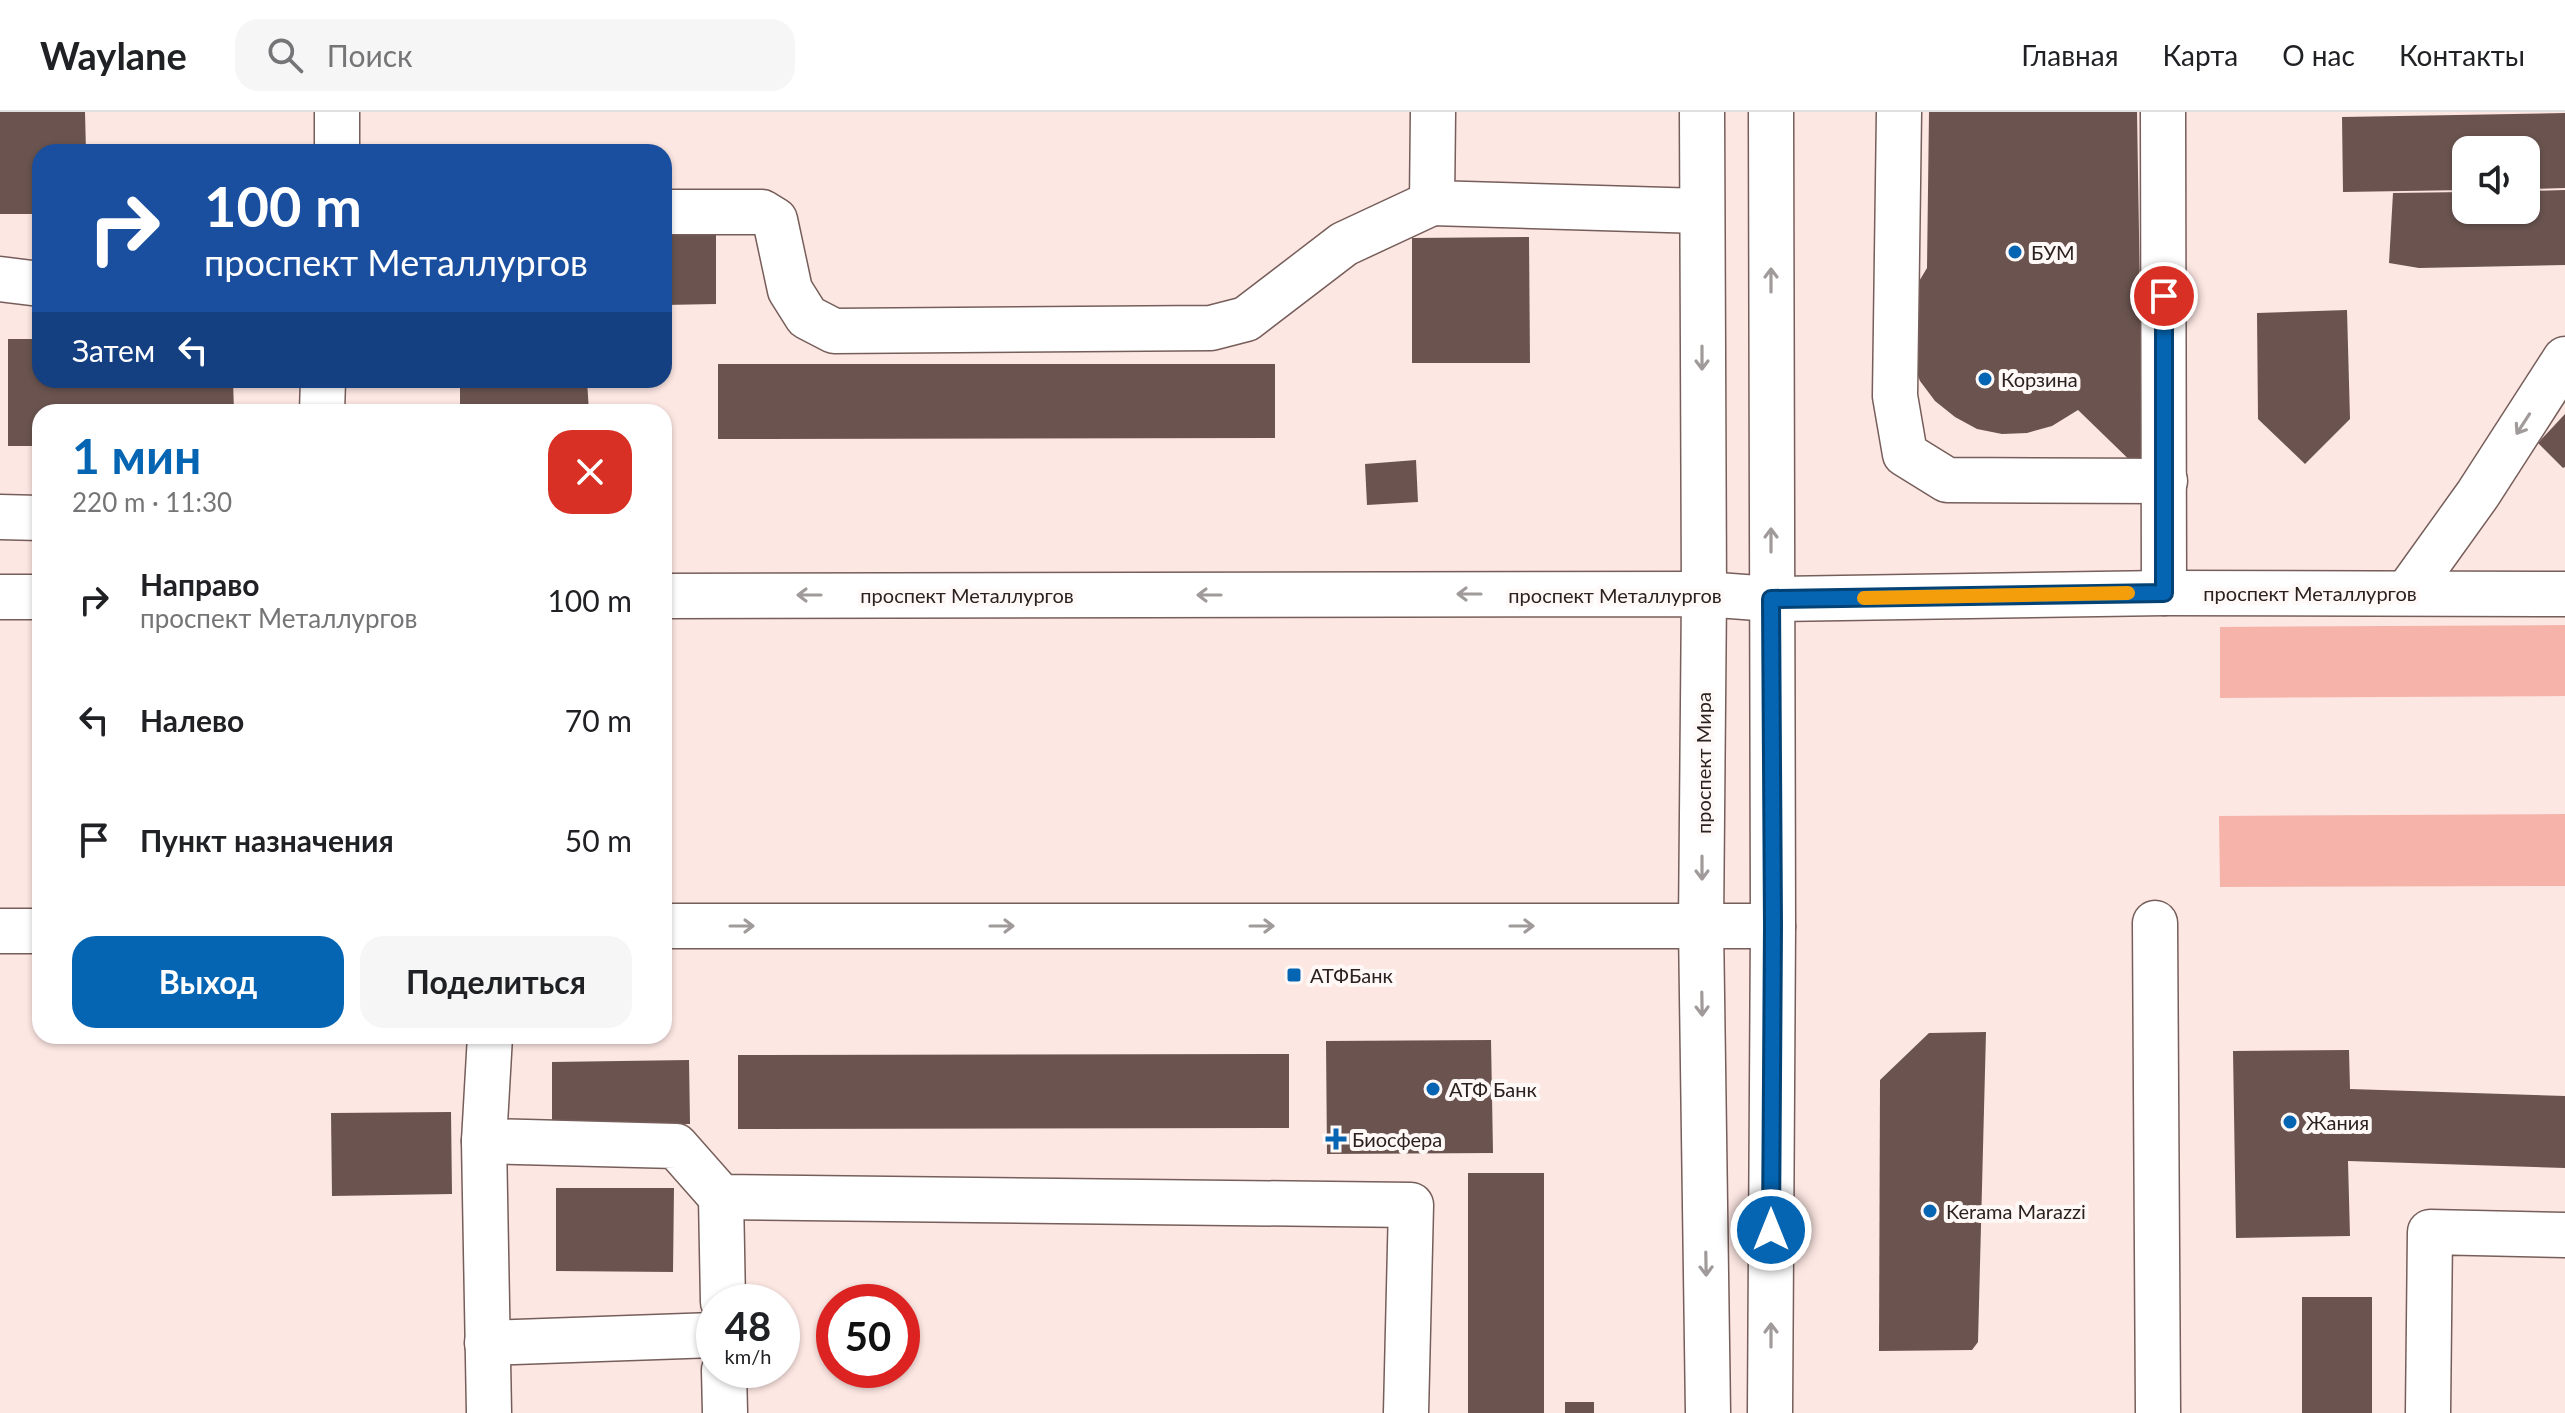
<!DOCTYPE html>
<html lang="ru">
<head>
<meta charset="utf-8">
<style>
  :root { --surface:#fff; --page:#f6f6f6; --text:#202124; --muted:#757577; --line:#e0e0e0; --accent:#0565b2 }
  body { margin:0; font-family:Lato,sans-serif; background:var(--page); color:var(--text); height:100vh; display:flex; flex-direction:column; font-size:30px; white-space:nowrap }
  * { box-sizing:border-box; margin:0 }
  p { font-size:26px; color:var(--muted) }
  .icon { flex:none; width:44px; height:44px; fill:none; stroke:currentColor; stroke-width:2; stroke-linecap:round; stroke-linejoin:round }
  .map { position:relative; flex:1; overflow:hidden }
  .panel { position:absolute; left:32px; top:292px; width:640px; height:640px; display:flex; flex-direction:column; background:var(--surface); border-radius:24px; box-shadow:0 2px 6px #0004 }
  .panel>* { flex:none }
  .hud { position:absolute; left:32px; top:32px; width:640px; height:244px; border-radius:24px; box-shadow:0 2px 6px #0004; background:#1a4fa0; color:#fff; overflow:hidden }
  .buttons { position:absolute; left:2452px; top:24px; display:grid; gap:16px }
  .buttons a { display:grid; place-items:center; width:88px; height:88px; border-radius:16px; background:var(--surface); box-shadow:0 2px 6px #0004; font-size:40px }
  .speed { position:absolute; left:696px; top:1172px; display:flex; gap:16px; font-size:40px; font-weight:700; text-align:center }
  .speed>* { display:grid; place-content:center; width:104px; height:104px; border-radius:50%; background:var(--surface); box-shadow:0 2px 6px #0004; line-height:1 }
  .speed small { font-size:20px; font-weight:400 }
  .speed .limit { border:12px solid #d22; background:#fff; color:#111 }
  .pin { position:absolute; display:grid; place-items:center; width:68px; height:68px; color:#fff; margin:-34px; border:4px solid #fff; border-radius:50%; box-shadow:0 2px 8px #0007 }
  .me { position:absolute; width:88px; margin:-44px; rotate:0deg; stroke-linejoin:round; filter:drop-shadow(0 0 6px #0008) }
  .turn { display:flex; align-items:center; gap:28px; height:168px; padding:0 40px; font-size:36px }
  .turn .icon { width:104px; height:104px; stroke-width:2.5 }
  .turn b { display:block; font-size:56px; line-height:68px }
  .then { display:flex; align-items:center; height:76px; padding:0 40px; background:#0003; gap:16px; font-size:30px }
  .round { display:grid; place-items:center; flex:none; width:84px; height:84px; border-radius:24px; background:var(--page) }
  .headline { display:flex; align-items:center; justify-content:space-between; height:136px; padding:0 40px }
  h1 { font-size:48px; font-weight:700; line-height:60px; color:var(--accent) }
  .cta { display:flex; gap:16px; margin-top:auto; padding:16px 40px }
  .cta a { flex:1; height:92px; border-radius:24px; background:var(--accent); color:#fff; font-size:32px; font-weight:700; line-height:92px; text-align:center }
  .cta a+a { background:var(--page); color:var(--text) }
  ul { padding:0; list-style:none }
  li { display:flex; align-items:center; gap:24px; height:120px; padding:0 40px }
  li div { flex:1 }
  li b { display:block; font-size:30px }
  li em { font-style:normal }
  header { display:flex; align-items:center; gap:48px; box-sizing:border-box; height:112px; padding:0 40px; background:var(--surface); border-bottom:2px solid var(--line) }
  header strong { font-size:38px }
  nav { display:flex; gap:44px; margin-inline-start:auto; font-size:28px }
  .search { width:560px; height:72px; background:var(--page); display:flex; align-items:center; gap:20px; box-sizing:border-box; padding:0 28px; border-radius:24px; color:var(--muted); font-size:30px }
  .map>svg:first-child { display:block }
  .green { fill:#f5b3a9 }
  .building { fill:#6b5450 }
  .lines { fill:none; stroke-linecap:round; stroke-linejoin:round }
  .minor-casing { stroke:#765e5a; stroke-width:47 }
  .major-casing { stroke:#765e5a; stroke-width:47 }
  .minor { stroke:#fff; stroke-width:44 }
  .major { stroke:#fff; stroke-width:44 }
  .oneway { stroke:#a09b9a }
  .route-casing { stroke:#034274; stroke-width:20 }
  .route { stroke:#0565b2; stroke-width:14 }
  .slow { stroke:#f59e0b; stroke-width:14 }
  .poi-dot { fill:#0565b2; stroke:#fef8f7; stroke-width:3 }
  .labels { text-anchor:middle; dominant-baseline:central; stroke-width:8; stroke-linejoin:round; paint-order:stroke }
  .poi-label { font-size:20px; fill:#2b211f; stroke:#fef8f7; text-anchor:start }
  .street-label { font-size:20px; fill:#2b211f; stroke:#fef8f7 }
</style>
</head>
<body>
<header>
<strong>Waylane</strong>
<div class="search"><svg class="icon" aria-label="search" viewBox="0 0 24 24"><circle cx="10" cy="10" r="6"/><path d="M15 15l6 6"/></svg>Поиск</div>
<nav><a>Главная</a><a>Карта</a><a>О нас</a><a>Контакты</a></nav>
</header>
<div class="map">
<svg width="2565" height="1301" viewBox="0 0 2565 1301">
  <rect width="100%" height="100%" fill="#fde7e3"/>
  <g class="green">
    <path d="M2565,513V584L2220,586V515Z"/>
    <path d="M2565,702V774L2220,775L2219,704Z"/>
  </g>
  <g class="building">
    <path d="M0,0H85L86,40H40V102H0Z"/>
    <path d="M1929,0H2137L2143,361L2078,298L2052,314L2027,321L2002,322L1977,317L1955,305L1935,289L1920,269L1911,245L1918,171L1927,156Z"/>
    <path d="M2565,1V76L2526,77V38H2466V78L2343,80L2342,5Z"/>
    <path d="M2565,78V153L2419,156L2389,151L2393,81L2466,80V98H2526V79Z"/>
    <path d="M664,118H716V192L664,193Z"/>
    <path d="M1529,125L1530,251H1412V126Z"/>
    <path d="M2347,198L2350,307L2305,352L2258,307L2257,201Z"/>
    <path d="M8,227H40V268H233L234,300H40V334H8Z"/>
    <path d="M718,252H1275V326L718,327Z"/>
    <path d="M460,268H587L589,300H460Z"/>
    <path d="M2565,302V355L2563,356L2538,331Z"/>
    <path d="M1416,348L1418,390L1367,393L1365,352Z"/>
    <path d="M1986,920L1978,1230L1972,1238L1879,1239L1880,968L1929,921Z"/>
    <path d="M1491,928L1493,1041L1327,1042L1326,929Z"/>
    <path d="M2349,938L2350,977L2565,984V1056L2348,1049L2350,1124L2236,1126L2233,939Z"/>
    <path d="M1289,942V1016L738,1017V943Z"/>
    <path d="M689,948L690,1012L552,1014V950Z"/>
    <path d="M451,1000L452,1082L332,1084L331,1001Z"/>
    <rect x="1468" y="1061" width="76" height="240"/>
    <path d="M556,1076H674L673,1160L556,1159Z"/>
    <rect x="2302" y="1185" width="70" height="116"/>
    <rect x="1565" y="1290" width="29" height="11"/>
  </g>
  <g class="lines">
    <g class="minor-casing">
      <g id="minor">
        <path d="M337,0V40"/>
        <path d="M1433,0L1432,91L1701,99"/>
        <path d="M1899,0L1895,284L1905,342L1947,368L2165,369"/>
        <path d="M2163,0L2164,481"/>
        <path d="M664,100H762L775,108L790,178L807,205L834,219L1211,216L1246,207L1344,132L1432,91"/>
        <path d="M0,167L40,172"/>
        <path d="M322,300L323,268"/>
        <path d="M0,405L40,406"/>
        <path d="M2407,481L2478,382L2565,247"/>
        <path d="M2155,811L2158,1301"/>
        <path d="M484,1029L676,1034L721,1085L1411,1093L1406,1301"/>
        <path d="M721,1085L723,1190"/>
        <path d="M487,1231L714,1223"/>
        <path d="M724,1258L725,1301"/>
        <path d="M489,1301L484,1029L490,924"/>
        <path d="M2428,1301L2430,1120L2565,1123"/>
      </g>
    </g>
    <g class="major-casing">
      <g id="major">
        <path d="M1702,0L1704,482L1701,814L1708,1301"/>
        <path d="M664,484L1704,482L1771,487L2164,481L2565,482"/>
        <path d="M0,485H40"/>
        <path d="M664,814H1773"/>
        <path d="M0,819H40"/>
        <path d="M1770,1301L1773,814L1771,0"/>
      </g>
    </g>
    <use href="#minor" class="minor"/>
    <use href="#major" class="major"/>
  </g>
  <defs><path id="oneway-shaft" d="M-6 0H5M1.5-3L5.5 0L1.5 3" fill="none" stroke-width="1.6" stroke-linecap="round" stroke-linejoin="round" transform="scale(2)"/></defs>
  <g class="oneway">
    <use href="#oneway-shaft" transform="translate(1771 168) rotate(-90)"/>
    <use href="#oneway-shaft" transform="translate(1702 246) rotate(90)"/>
    <use href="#oneway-shaft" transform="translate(2523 312) rotate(123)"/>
    <use href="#oneway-shaft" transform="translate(1771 428) rotate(-90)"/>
    <use href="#oneway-shaft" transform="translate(1469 482) rotate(180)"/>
    <use href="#oneway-shaft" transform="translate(809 483) rotate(180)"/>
    <use href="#oneway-shaft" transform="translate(1209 483) rotate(180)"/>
    <use href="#oneway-shaft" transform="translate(1702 756) rotate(90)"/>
    <use href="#oneway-shaft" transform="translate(742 814)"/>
    <use href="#oneway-shaft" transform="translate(1002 814)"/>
    <use href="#oneway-shaft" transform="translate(1262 814)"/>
    <use href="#oneway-shaft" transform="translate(1522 814)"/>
    <use href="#oneway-shaft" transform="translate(1702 892) rotate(89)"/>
    <use href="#oneway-shaft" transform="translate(1706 1152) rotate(89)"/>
    <use href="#oneway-shaft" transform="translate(1771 1223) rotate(-90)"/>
  </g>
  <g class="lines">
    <g class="route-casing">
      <path id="route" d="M1771,1118L1773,814L1771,487L2164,481V184"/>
    </g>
    <use href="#route" class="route"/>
    <path class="slow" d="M1864,486L2128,481"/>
  </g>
  <g class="poi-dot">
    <circle cx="2015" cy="140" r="8"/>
    <circle cx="1985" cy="267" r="8"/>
    <rect x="1286" y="855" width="16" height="16" rx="4"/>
    <circle cx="1433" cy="977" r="8"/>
    <circle cx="2290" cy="1010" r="8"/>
    <path d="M1332 1015h8v8h8v8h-8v8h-8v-8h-8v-8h8z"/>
    <circle cx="1930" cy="1099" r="8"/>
  </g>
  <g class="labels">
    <g class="poi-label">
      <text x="2031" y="140">БУМ</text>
      <text x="2001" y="267">Корзина</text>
      <text x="1310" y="863">АТФБанк</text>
      <text x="1449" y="977">АТФ Банк</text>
      <text x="2306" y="1010">Жания</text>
      <text x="1352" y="1027">Биосфера</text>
      <text x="1946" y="1099">Kerama Marazzi</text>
    </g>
    <g class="street-label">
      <text x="2310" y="481">проспект Металлургов</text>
      <text x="967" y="483">проспект Металлургов</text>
      <text x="1615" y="483">проспект Металлургов</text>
      <text transform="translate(1703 651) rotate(-90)">проспект Мира</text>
    </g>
  </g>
</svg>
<div class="buttons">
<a><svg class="icon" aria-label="sound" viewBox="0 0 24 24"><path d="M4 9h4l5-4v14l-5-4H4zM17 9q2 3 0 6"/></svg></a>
</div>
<div class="speed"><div>48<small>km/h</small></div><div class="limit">50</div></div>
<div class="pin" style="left:2164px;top:184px;background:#d93025"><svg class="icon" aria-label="arrive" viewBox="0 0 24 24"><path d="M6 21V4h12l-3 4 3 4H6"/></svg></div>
<svg class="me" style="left:1771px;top:1118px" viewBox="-20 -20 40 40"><circle r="17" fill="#0565b2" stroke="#fff" stroke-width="3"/><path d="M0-11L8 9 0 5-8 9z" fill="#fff"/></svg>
<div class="hud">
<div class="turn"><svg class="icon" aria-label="right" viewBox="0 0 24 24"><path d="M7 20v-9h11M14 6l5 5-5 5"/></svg><div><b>100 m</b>проспект Металлургов</div></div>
<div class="then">Затем<svg class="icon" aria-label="left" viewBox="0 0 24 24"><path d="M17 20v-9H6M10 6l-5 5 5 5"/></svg></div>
</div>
<section class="panel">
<div class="headline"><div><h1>1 мин</h1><p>220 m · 11:30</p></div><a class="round" style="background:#d93025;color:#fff"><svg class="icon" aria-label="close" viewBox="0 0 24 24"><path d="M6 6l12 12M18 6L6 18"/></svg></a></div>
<ul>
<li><svg class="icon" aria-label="right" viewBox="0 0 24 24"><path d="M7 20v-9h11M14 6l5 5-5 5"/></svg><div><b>Направо</b><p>проспект Металлургов</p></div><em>100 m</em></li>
<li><svg class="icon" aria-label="left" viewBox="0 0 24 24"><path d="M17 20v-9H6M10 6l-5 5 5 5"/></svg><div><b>Налево</b></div><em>70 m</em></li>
<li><svg class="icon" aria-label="arrive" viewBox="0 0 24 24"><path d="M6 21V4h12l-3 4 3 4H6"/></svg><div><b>Пункт назначения</b></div><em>50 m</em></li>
</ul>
<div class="cta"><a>Выход</a><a>Поделиться</a></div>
</section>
</div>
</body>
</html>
